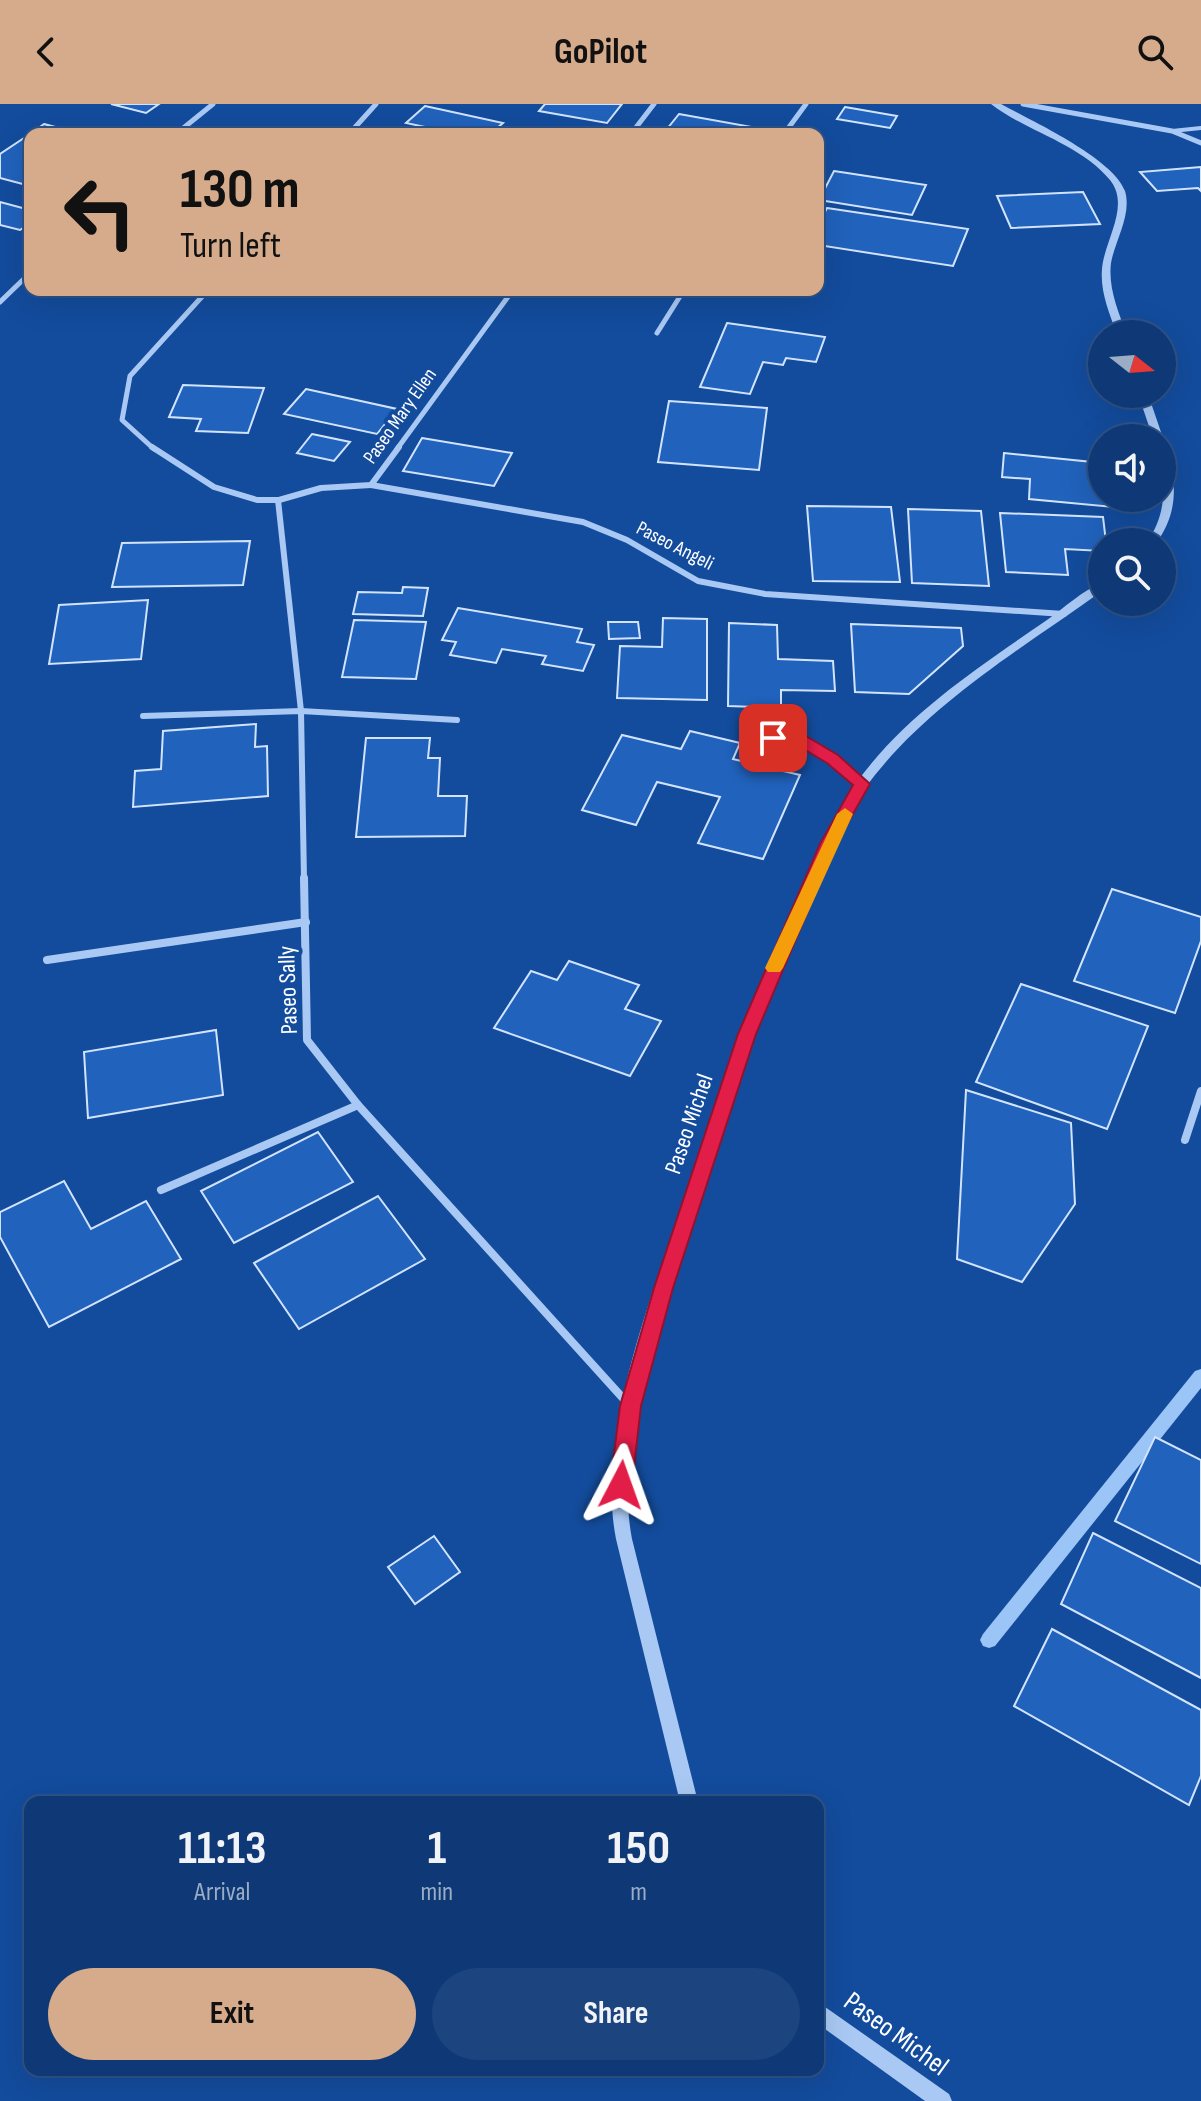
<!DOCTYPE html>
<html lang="en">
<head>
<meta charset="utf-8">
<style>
  :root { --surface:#0e3976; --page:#1c447e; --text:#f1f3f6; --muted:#9bacc5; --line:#2e5388; --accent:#d6ab8b }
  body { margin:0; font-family:"Sofia Sans Condensed",sans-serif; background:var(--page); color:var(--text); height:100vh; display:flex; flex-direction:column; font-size:30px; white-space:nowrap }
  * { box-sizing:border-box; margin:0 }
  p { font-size:26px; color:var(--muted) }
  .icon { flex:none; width:44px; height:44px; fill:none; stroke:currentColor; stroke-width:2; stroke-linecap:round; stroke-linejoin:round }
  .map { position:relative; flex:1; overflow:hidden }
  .panel { position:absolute; left:24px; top:1692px; width:800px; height:280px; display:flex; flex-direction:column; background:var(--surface); border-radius:16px; box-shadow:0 8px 32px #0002,0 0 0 2px var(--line) }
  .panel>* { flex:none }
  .hud { position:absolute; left:24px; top:24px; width:800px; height:168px; border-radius:16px; box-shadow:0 8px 32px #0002,0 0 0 2px var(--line); background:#d6ab8b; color:#111; overflow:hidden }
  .needle { width:52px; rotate:107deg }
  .controls { position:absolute; left:1088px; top:216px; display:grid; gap:16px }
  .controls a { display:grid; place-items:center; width:88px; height:88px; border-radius:50%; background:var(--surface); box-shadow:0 8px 32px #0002,0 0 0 2px var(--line); font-size:40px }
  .pin { position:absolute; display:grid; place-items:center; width:68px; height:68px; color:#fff; margin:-34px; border-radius:16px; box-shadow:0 4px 12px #0006 }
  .me { position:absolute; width:88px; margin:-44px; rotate:4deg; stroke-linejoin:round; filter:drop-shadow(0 0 6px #0008) }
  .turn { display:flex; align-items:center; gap:28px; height:168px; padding:0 24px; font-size:36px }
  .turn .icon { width:104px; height:104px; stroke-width:2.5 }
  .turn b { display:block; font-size:56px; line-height:68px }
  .eta { display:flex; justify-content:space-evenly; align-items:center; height:136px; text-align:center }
  .eta b { font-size:48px; font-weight:700; line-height:56px }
  .button { display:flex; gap:16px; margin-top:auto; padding:16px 24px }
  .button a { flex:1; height:92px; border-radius:48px; background:var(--accent); color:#111; font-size:32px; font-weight:700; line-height:92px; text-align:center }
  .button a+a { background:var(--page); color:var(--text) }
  header { display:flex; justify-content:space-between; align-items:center; height:104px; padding:0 24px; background:var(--accent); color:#111; font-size:36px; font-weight:700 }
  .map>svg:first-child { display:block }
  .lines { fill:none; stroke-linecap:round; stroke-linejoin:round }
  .stream { fill:#9bc4f7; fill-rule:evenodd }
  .building { fill:#2162bc; stroke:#d2e4fd; stroke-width:2 }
  .service-far1 { stroke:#a9c9f4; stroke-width:4 }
  .service { stroke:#a9c9f4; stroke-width:5 }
  .minor-far2 { stroke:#a9c9f4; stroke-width:5 }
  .minor-far1 { stroke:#a9c9f4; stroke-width:6 }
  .minor { stroke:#a9c9f4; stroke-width:8 }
  .tertiary { fill:#a9c9f4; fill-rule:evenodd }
  .route { fill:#e11d48; stroke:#92132f; stroke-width:2 }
  .slow { fill:#f59e0b }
  .labels { text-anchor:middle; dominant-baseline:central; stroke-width:8; stroke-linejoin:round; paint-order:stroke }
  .far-street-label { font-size:20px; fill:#fff; stroke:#134c9d }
  .street-label { font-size:24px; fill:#fff; stroke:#134c9d }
  .near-street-label { font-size:28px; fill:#fff; stroke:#134c9d }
</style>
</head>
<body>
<header><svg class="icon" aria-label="back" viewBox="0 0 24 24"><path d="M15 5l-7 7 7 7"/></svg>GoPilot<svg class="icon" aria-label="search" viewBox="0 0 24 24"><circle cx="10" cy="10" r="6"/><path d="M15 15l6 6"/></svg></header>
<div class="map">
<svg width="1201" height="1997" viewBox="0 0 1201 1997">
  <rect width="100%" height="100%" fill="#134c9d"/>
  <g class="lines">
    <path class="stream" d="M1201,1265V1284L995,1542L989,1544L983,1542L980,1536L983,1530L1195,1267Z"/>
  </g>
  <g class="building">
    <path d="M111,0H159L146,9Z"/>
    <path d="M545,0H622L607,19L539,7Z"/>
    <path d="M425,2L503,19L490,30H458L406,19Z"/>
    <path d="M845,3L897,12L890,24L837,15Z"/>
    <path d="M679,10L763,25L760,30H663Z"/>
    <path d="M44,20L82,30H30Z"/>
    <path d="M30,30V82L0,74V50Z"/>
    <path d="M1201,63V87L1198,84L1157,87L1140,68Z"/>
    <path d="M834,67L926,81L912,111L819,96Z"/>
    <path d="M1083,88L1100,120L1011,124L997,92Z"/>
    <path d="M0,98L30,106V119L20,126L0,121Z"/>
    <path d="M827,104L968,125L953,162L818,141V121Z"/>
    <path d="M727,219L825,233L816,258L786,254L783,261L763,258L750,290L700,283Z"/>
    <path d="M183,281L264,284L248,329L196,327L201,315L169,313Z"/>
    <path d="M306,285L397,305L377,330L284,310Z"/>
    <path d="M669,297L767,304L759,366L658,358Z"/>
    <path d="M312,330L350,338L334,357L297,349Z"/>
    <path d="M422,334L512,349L494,382L403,367Z"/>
    <path d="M1004,349L1102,359V394H1113V403L1029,395L1030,375L1002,373Z"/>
    <path d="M807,402L891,403L900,478L813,477Z"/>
    <path d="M908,405L981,407L989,482L912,479Z"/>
    <path d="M1000,409L1103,413L1106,438H1102V447L1065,445L1068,471L1006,468Z"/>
    <path d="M250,437L243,481L112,483L122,439Z"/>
    <path d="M403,483L428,484L423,512L353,510L358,488L402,489Z"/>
    <path d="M148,496L141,555L49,560L59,501Z"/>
    <path d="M458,504L582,525L577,538L594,541L583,567L542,560L546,552L502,545L496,559L450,551L456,538L442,536Z"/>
    <path d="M663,514L707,515V596L617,594L620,542L662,543Z"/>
    <path d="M354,516L426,518L416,575L342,573Z"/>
    <path d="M608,518H638L640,534L609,535Z"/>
    <path d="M729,519L777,521L778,555L833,557L835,587L781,586V604L728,602Z"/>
    <path d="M851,520L961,524L963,542L909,590L855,588Z"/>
    <path d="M256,620L255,643L267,642L268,692L133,703L135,667L161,665L163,627Z"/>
    <path d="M690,627L740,639L733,655L800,671L763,755L698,739L720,693L657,678L636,721L582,706L622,631L681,645Z"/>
    <path d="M366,634H430L428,654H440L438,692H467L465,732L356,733Z"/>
    <path d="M1112,785L1201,813V837L1175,909L1074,877Z"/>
    <path d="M569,857L639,881L625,905L661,917L630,972L494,924L531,867L557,876Z"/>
    <path d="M1021,880L1148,922L1107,1025L976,978Z"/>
    <path d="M216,926L223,991L88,1014L84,948Z"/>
    <path d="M966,986L1071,1019L1075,1100L1022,1178L957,1155Z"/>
    <path d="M318,1028L353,1078L234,1139L201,1087Z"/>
    <path d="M64,1077L91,1125L146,1097L181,1155L49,1223L0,1133V1108Z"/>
    <path d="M378,1092L425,1155L299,1225L254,1159Z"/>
    <path d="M1155,1333L1201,1356V1460L1115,1417Z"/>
    <path d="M1093,1429L1201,1484V1574L1061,1500Z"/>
    <path d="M434,1432L460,1468L415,1500L388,1463Z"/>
    <path d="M1052,1525L1201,1606V1672L1189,1701L1014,1602Z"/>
  </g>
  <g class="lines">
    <path class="service-far1" d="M1172,27L1201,24"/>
    <path class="service" d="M746,633L799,635L832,655L862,680"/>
    <g class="minor-far2">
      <path d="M1023,0L1172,27L1201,39"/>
      <path d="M176,30L213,0"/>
      <path d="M349,30L376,0"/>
      <path d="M631,30L654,0"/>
      <path d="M784,30L806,0"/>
      <path d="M0,198L30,169"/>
      <path d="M657,229L684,186"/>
      <path d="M154,345L122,316L130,272L208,186"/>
      <path d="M397,345L513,186"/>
    </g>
    <g class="minor-far1">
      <path d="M152,343L214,383L257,396H279L321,384L371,381L399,343"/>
      <path d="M371,381L583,418L627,436L698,477L765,490L1064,510"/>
      <path d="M278,396L301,607L304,776"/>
      <path d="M143,612L301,607L457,616"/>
    </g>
    <g class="minor">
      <path d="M304,774L307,936L358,1001L630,1302"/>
      <path d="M47,856L306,818"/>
      <path d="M1185,1036L1201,987"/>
      <path d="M161,1086L358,1001"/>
    </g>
    <g class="tertiary">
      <path d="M991,0H1001C1032,17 1113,54 1125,87C1132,111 1115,136 1111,159C1108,183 1118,208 1127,230H1117C1109,209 1100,187 1102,165C1104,137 1131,102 1110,76C1079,39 1027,28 991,0Z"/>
      <path d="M1138,290H1148L1163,334L1162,335L1153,334Z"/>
      <path d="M1162,343L1167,346C1177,380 1178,408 1157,438H1147C1170,404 1162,381 1162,343Z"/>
      <path d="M1102,479V487C1020,546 926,601 865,684C834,728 815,782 794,831C754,926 721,1024 690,1122C671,1184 649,1245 637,1309C629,1350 624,1394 632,1435L698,1698H680L616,1435C595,1328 655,1185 688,1083C721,983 757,884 800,788C816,752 832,714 855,681C903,612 979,563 1047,516C1064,504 1083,486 1102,479Z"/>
      <path d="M818,1898L949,1990L952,1997H925L818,1920Z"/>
    </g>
  </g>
  <path class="route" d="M773,628L804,631L838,651L870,680L836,740L756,930L673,1184L641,1302L632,1381L628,1388L621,1391L614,1388L610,1381L620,1302L654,1184L738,930L820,740L853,681L827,659L795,640L767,637L765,634Z"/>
  <path class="slow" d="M845,704L853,710L783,864L780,868H768L765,864L837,710Z"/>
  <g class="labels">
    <g class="far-street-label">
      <text transform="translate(400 312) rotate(-55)">Paseo Mary Ellen</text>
      <text transform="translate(675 442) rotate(27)">Paseo Angeli</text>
    </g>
    <g class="street-label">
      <text transform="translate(288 886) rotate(-92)">Paseo Sally</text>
      <text transform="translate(689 1020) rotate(-71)">Paseo Michel</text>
    </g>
    <g class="near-street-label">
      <text transform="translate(896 1930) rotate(36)">Paseo Michel</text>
    </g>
  </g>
</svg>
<div class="controls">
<a><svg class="needle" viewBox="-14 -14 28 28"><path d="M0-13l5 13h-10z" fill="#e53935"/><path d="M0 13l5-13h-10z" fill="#9bacc5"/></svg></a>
<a><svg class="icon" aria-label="sound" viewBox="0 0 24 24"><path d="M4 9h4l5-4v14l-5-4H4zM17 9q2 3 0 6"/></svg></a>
<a><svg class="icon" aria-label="search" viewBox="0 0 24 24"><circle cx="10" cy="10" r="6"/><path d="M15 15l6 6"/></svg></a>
</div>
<div class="pin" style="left:773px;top:634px;background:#d93025"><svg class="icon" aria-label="arrive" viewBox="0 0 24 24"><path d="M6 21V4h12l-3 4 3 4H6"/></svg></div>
<svg class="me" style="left:621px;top:1381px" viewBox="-20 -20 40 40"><path d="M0-17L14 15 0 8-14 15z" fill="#e11d48" stroke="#fff" stroke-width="4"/></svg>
<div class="hud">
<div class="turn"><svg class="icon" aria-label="left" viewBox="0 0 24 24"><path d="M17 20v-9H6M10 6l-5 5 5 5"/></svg><div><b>130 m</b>Turn left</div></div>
</div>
<section class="panel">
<div class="eta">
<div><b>11:13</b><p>Arrival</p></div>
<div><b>1</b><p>min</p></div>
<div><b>150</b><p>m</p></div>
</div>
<div class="button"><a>Exit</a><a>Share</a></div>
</section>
</div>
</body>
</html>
